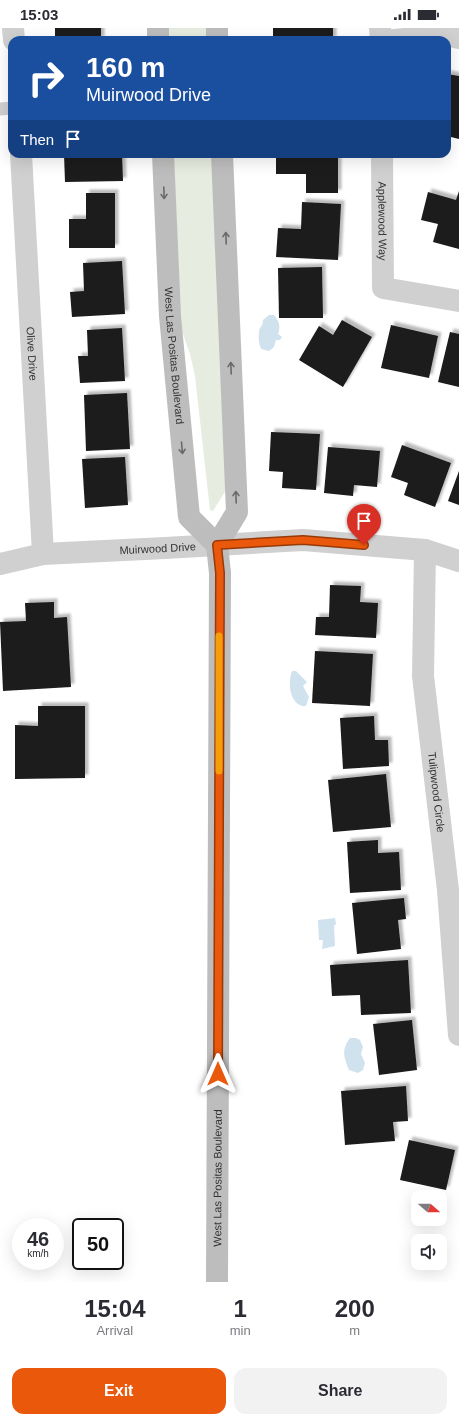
<!DOCTYPE html>
<html lang="en">
<head>
<meta charset="utf-8">
<style>
  :root { --surface:#fff; --page:#f2f2f3; --text:#2b2b33; --muted:#7c7c81; --accent:#ea580c }
  body { margin:0; font-family:Arial,sans-serif; background:var(--page); color:var(--text); height:100vh; display:flex; flex-direction:column; font-size:15px; white-space:nowrap }
  * { box-sizing:border-box; margin:0 }
  p { font-size:13px; color:var(--muted) }
  .icon { flex:none; width:22px; height:22px; fill:none; stroke:currentColor; stroke-width:2; stroke-linecap:round; stroke-linejoin:round }
  .map { position:relative; height:1254px; overflow:hidden }
  .drawer { display:flex; flex-direction:column; background:var(--surface); flex:1 }
  .drawer>* { flex:none }
  .banner { position:absolute; left:8px; top:8px; width:443px; height:122px; border-radius:12px; box-shadow:0 4px 16px #0002; background:#1a4fa0; color:#fff; overflow:hidden }
  .needle { width:26px; rotate:110deg }
  .buttons { position:absolute; left:411px; top:1162px; display:grid; gap:8px }
  .buttons a { display:grid; place-items:center; width:36px; height:36px; border-radius:8px; background:var(--surface); box-shadow:0 4px 16px #0002; font-size:20px }
  .speed { position:absolute; left:12px; top:1190px; display:flex; gap:8px; font-size:20px; font-weight:700; text-align:center }
  .speed>* { display:grid; place-content:center; width:52px; height:52px; border-radius:50%; background:var(--surface); box-shadow:0 4px 16px #0002; line-height:1 }
  .speed small { font-size:10px; font-weight:400 }
  .speed .limit { border:2px solid #111; border-radius:6px; background:#fff; color:#111 }
  .pin { position:absolute; display:grid; place-items:center; width:34px; height:34px; color:#fff; margin:-41px -17px; border-radius:50% 50% 50% 0; rotate:-45deg; box-shadow:0 0 4px #0007 }
  .pin .icon { rotate:45deg }
  .me { position:absolute; width:44px; margin:-22px; rotate:0deg; stroke-linejoin:round; filter:drop-shadow(0 0 3px #0008) }
  .turn { display:flex; align-items:center; gap:14px; height:84px; padding:0 12px; font-size:18px }
  .turn .icon { width:52px; height:52px; stroke-width:2.5 }
  .turn b { display:block; font-size:28px; line-height:34px }
  .then { display:flex; align-items:center; height:38px; padding:0 12px; background:#0003; gap:8px; font-size:15px }
  .eta { display:flex; justify-content:space-evenly; align-items:center; height:68px; text-align:center }
  .eta b { font-size:24px; font-weight:800; line-height:28px }
  .primary-button { display:flex; gap:8px; margin-top:auto; padding:8px 12px }
  .primary-button a { flex:1; height:46px; border-radius:12px; background:var(--accent); color:#fff; font-size:16px; font-weight:800; line-height:46px; text-align:center }
  .primary-button a+a { background:var(--page); color:var(--text) }
  .status { display:flex; justify-content:space-between; align-items:center; height:28px; padding:0 20px; background:var(--surface); direction:ltr }
  .status svg { height:11px; fill:currentColor }
  .map>svg:first-child { display:block }
  .green { fill:#e6ecdf }
  .water { fill:#cfe2ee }
  .building { fill:#1a1a1a; filter:url(#shadow) }
  .lines { fill:none; stroke-linecap:round; stroke-linejoin:round }
  .service { stroke:#d0d0d0; stroke-width:13 }
  .minor { stroke:#d0d0d0; stroke-width:22 }
  .secondary { stroke:#bdbdbd; stroke-width:22 }
  .oneway { stroke:#6a6a6a }
  .route-casing { stroke:#983908; stroke-width:10 }
  .route { stroke:#ea580c; stroke-width:7 }
  .slow { stroke:#f59e0b; stroke-width:7 }
  .labels { text-anchor:middle; dominant-baseline:central; stroke-width:4; stroke-linejoin:round; paint-order:stroke }
  .street-label { font-size:11px; fill:#333; stroke:#fff }
</style>
</head>
<body>
<div class="status"><b>15:03</b><svg viewBox="0 0 49 12"><path d="M0 12V9h3v3zM5 12V6h3v6zM10 12V3h3v9zM15 12V0h3v12zM26 1h20v11H26zM47 4h2v5h-2z"/></svg></div>
<div class="map">
<svg width="459" height="1254" viewBox="0 0 459 1254">
  <defs>
    <filter id="shadow"><feDropShadow dx="3.5" dy="-3.5" stdDeviation="1" flood-color="#0004"/></filter>
  </defs>
  <rect width="100%" height="100%" fill="#fff"/>
  <g class="green">
    <rect x="165" y="0" width="43" height="12"/>
    <path d="M170,126H213L226,462L213,483L210,482L195,348L190,326L178,291Z"/>
  </g>
  <g class="water">
    <path d="M269,287H274C279,293 281,298 278,306L282,309L280,312H276L274,319L269,323L261,321C259,316 258,310 259,304C259,299 263,299 263,292Z"/>
    <path d="M292,643H296L307,654L303,658L309,669L306,678C305,678 300,678 300,677C289,672 288,653 292,643Z"/>
    <path d="M335,890L336,896L334,898L335,918L322,921L323,912H319L318,892Z"/>
    <path d="M350,1010H356L360,1012L363,1019L361,1026L365,1035L363,1042L358,1045L349,1042C344,1029 341,1022 350,1010Z"/>
  </g>
  <g class="building">
    <rect x="55" y="0" width="46" height="12"/>
    <rect x="273" y="0" width="60" height="12"/>
    <path d="M447,46L459,48V111L447,108Z"/>
    <path d="M64,126H122L123,153L65,154Z"/>
    <path d="M276,126H338V165H306V146H276Z"/>
    <path d="M459,163V221L433,214L438,196L421,192L428,164L456,172Z"/>
    <path d="M86,165H115V220H69V191H86Z"/>
    <path d="M302,174L341,176L338,232L276,229L278,200L301,201Z"/>
    <path d="M122,233L125,286L72,289L70,264L84,263L83,235Z"/>
    <path d="M322,239L323,290H279L278,240Z"/>
    <path d="M342,292L372,309L343,359L299,332L319,298L333,307Z"/>
    <path d="M391,297L438,308L429,350L381,340Z"/>
    <path d="M122,300L125,353L80,355L78,328H88L87,302Z"/>
    <path d="M450,304L459,306V359L438,354Z"/>
    <path d="M127,365L130,421L86,423L84,367Z"/>
    <path d="M271,404L320,406L316,462L282,460L283,444L269,443Z"/>
    <path d="M402,417L451,435L435,479L404,467L408,455L391,449Z"/>
    <path d="M328,419L380,423L377,459L354,457L353,468L324,465Z"/>
    <path d="M125,429L128,477L85,480L82,431Z"/>
    <path d="M459,443V477L448,473Z"/>
    <path d="M330,557L361,558L360,574L378,575L376,610L315,607L316,589H329Z"/>
    <path d="M54,574V590L67,589L71,659L3,663L0,594L26,593L25,575Z"/>
    <path d="M315,623L373,626L370,678L312,675Z"/>
    <path d="M38,678H85V750L15,751V697L38,698Z"/>
    <path d="M374,688L375,712H388L389,738L343,741L340,690Z"/>
    <path d="M386,746L391,799L333,804L328,752Z"/>
    <path d="M378,812V825L399,824L401,862L350,865L347,814Z"/>
    <path d="M404,870L406,891L398,892L401,921L357,926L352,875Z"/>
    <path d="M408,932L411,985L361,987L360,967L332,968L330,937Z"/>
    <path d="M412,992L417,1042L379,1047L373,996Z"/>
    <path d="M406,1058L408,1093L393,1094L395,1113L345,1117L341,1063Z"/>
    <path d="M409,1112L455,1122L446,1162L400,1152Z"/>
  </g>
  <g class="lines">
    <path class="service" d="M0,81L12,80"/>
    <g class="minor">
      <path d="M13,0L14,12"/>
      <path d="M380,0L381,12"/>
      <path d="M394,12L446,7L459,10"/>
      <path id="s1" d="M21,126L43,526"/>
      <path id="s2" d="M382,126L383,260L459,273"/>
      <path id="s3" d="M425,522L423,648L448,862L459,1007"/>
      <path id="s4" d="M0,536L43,526L165,520L303,512L425,522L459,533"/>
    </g>
    <g class="secondary">
      <path d="M158,0V12"/>
      <path d="M217,0V12"/>
      <path id="s5" d="M163,126L170,288L189,489L217,517"/>
      <path id="s6" d="M217,1254L220,545L217,517L237,484L222,126"/>
    </g>
  </g>
  <defs><path id="oneway-shaft" d="M-6 0H5M1.5-3L5.5 0L1.5 3" fill="none" stroke-width="1.6" stroke-linecap="round" stroke-linejoin="round"/></defs>
  <g class="oneway">
    <use href="#oneway-shaft" transform="translate(164 165) rotate(88)"/>
    <use href="#oneway-shaft" transform="translate(226 210) rotate(-92)"/>
    <use href="#oneway-shaft" transform="translate(231 340) rotate(-92)"/>
    <use href="#oneway-shaft" transform="translate(182 420) rotate(85)"/>
    <use href="#oneway-shaft" transform="translate(236 469) rotate(-92)"/>
  </g>
  <g class="lines">
    <g class="route-casing">
      <path id="route" d="M218,1046L220,545L217,517L303,512L364,517"/>
    </g>
    <use href="#route" class="route"/>
    <path class="slow" d="M219,743V608"/>
  </g>
  <g class="labels">
    <g class="street-label">
      <text stroke="none"><textPath href="#s2" startOffset="67">Applewood Way</textPath></text>
      <text stroke="none"><textPath href="#s1" startOffset="200">Olive Drive</textPath></text>
      <text stroke="none"><textPath href="#s5" startOffset="202">West Las Positas Boulevard</textPath></text>
      <text stroke="none"><textPath href="#s4" startOffset="159">Muirwood Drive</textPath></text>
      <text stroke="none"><textPath href="#s3" startOffset="243">Tulipwood Circle</textPath></text>
      <text stroke="none"><textPath href="#s6" startOffset="104">West Las Positas Boulevard</textPath></text>
    </g>
  </g>
</svg>
<div class="buttons">
<a><svg class="needle" viewBox="-14 -14 28 28"><path d="M0-13l5 13h-10z" fill="#e53935"/><path d="M0 13l5-13h-10z" fill="#7c7c81"/></svg></a>
<a><svg class="icon" aria-label="sound" viewBox="0 0 24 24"><path d="M4 9h4l5-4v14l-5-4H4zM17 9q2 3 0 6"/></svg></a>
</div>
<div class="speed"><div>46<small>km/h</small></div><div class="limit">50</div></div>
<div class="pin" style="left:364px;top:517px;background:#d93025"><svg class="icon" aria-label="arrive" viewBox="0 0 24 24"><path d="M6 21V4h12l-3 4 3 4H6"/></svg></div>
<svg class="me" style="left:218px;top:1046px" viewBox="-20 -20 40 40"><path d="M0-17L14 15 0 8-14 15z" fill="#ea580c" stroke="#fff" stroke-width="4"/></svg>
<div class="banner">
<div class="turn"><svg class="icon" aria-label="right" viewBox="0 0 24 24"><path d="M7 20v-9h11M14 6l5 5-5 5"/></svg><div><b>160 m</b>Muirwood Drive</div></div>
<div class="then">Then<svg class="icon" aria-label="arrive" viewBox="0 0 24 24"><path d="M6 21V4h12l-3 4 3 4H6"/></svg></div>
</div>
</div>
<section class="drawer">
<div class="eta">
<div><b>15:04</b><p>Arrival</p></div>
<div><b>1</b><p>min</p></div>
<div><b>200</b><p>m</p></div>
</div>
<div class="primary-button"><a>Exit</a><a>Share</a></div>
</section>
</body>
</html>
